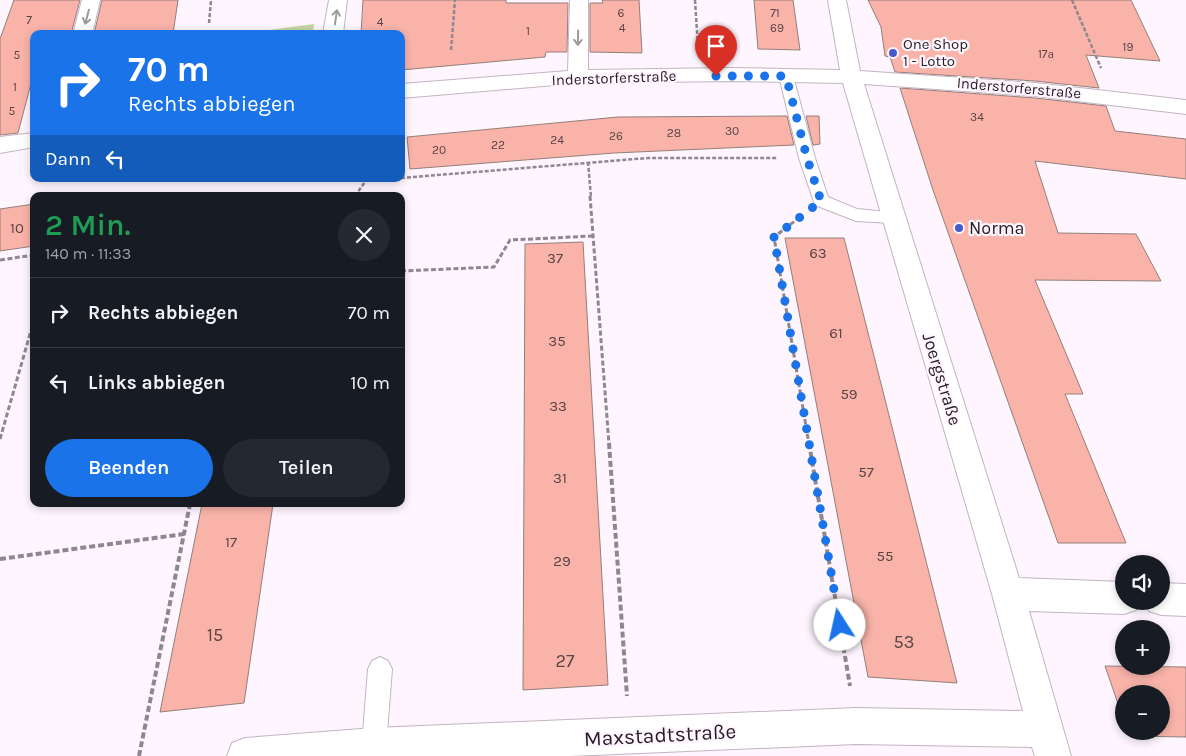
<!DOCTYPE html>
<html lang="de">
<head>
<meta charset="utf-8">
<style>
  :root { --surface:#171b24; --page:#242831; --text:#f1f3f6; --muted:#9ea1a6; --line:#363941; --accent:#1a73e8 }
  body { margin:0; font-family:Karla,sans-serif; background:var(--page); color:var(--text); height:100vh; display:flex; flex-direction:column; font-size:19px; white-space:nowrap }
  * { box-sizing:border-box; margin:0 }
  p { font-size:16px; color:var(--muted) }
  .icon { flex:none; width:28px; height:28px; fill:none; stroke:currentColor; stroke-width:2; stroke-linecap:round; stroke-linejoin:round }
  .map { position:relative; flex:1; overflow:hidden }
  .drawer { position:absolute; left:30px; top:192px; width:375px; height:315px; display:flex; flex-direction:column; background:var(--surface); border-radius:10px; box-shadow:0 2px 8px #0003 }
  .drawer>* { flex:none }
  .top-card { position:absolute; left:30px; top:30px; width:375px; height:152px; border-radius:10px; box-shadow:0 2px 8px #0003; background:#1a73e8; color:#fff; overflow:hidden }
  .buttons { position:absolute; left:1115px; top:555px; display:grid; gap:10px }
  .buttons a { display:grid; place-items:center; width:55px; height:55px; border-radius:50%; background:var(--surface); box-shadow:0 2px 8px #0003; font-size:25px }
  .pin { position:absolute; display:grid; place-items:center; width:42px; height:42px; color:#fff; margin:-51px -21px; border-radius:50% 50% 50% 0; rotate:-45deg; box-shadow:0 0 5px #0007 }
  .pin .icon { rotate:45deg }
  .me { position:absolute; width:55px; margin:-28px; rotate:350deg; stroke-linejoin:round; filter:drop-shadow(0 0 4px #0008) }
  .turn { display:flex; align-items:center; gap:18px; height:105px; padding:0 15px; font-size:22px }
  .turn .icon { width:65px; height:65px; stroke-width:2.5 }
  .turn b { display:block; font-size:35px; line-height:42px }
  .then { display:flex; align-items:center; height:48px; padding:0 15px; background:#0003; gap:10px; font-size:19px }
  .round { display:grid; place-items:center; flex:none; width:52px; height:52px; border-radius:26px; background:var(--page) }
  .headline { display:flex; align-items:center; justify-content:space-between; height:85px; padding:0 15px }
  h1 { font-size:30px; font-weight:600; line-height:38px; color:#1e9e55 }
  .button { display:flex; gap:10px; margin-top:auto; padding:10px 15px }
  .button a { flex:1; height:58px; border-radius:30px; background:var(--accent); color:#fff; font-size:20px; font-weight:600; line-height:58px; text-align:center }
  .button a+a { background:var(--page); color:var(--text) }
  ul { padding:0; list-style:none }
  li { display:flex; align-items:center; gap:15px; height:70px; padding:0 15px; border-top:1px solid var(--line) }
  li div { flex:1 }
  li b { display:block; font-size:19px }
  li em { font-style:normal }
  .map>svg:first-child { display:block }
  .green { fill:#c5d5a4 }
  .building { fill:#f9b3a9; stroke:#937f7b }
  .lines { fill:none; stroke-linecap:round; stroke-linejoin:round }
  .service-casing { stroke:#c3b4c2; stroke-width:2 }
  .minor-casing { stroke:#c3b4c2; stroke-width:2 }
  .path-far2 { stroke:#8e878e; stroke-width:2.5; stroke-dasharray:4 2; stroke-linecap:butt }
  .path-far1 { stroke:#8e878e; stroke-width:3; stroke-dasharray:5 2.5; stroke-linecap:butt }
  .path { stroke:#8e878e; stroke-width:4; stroke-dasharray:6 3; stroke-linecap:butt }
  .service { fill:#fff; fill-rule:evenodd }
  .minor { fill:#fff; fill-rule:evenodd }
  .oneway { stroke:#9c9a9c }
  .route { stroke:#1a73e8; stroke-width:9; stroke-dasharray:0 16.2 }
  .poi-dot { fill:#445acd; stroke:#fef5fe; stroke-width:2 }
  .labels { text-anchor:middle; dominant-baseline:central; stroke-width:4.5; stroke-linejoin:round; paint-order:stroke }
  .far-number-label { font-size:12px; fill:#594445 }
  .far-poi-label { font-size:15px; fill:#241f24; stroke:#fef5fe; text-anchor:start }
  .far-street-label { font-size:15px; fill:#241f24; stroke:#fef5fe }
  .number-label { font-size:15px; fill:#594445 }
  .poi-label { font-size:18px; fill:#241f24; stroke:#fef5fe; text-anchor:start }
  .street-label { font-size:18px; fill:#241f24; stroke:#fef5fe }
  .near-number-label { font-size:18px; fill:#594445 }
  .near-street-label { font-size:21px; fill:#241f24; stroke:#fef5fe }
</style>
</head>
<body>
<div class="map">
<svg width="1186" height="756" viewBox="0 0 1186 756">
  <rect width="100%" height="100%" fill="#fef5fe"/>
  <path class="green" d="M314,24L313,34H240Z"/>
  <g class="building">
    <path d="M14,0H80L71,34H34V72L18,133L0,135V39Z"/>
    <path d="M102,0H178L173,34H94Z"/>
    <path d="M363,0H506V3H568L567,52H546L545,57L401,70V34H361Z"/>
    <path d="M602,0H639L642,53L590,52V3H603Z"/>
    <path d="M754,0H793L800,50L758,49Z"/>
    <path d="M868,0H1131L1160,61L1086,55L1099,88L1035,81L895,72L890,57L885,56L881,27Z"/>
    <path d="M900,88L1035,98L1106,106L1115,131L1186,139V179L1035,161L1058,233L1136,234L1161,281L1035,280L1083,394H1065L1126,543H1058L933,190Z"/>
    <path d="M787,116L794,145L614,153L410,169L407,137L618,117Z"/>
    <path d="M806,116H819L820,144L813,145Z"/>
    <path d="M34,204V246L0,251V209Z"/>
    <path d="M785,238H844L957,683L868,677Z"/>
    <path d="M583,242L608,685L523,690L525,244Z"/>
    <path d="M202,504H273L244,703L160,712Z"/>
    <path d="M1105,666L1186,667V737L1129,736L1127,731H1161V694H1124V721Z"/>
  </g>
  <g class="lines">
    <g class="service-casing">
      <g id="service">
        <path d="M786,72L791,73L793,76L815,158L828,197L857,209L898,213L900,217L898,221L892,223L856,221L815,205L799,158L779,76L781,73Z"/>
        <path d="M380,657L388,661L392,669L386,746L383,755H365L362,746L368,669L372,661Z"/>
      </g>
    </g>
    <g class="minor-casing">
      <g id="minor">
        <path d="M82,0H100L92,34H73Z"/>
        <path d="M329,0H347L343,34H323Z"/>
        <path d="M570,0H588V70L731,68L840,70L828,0H846L860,71L1035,83L1186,100V114L1035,96L864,84L1019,578L1124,582V601H1139L1136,610L1124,614L1029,611L1071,756H1035L1032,747L856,744L570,756H227L232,743L245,738L374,728L856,708L1023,711L992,594L843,83L731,81L579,83L401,98V84L568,71Z"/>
        <path d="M34,133V147L0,153V137Z"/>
        <path d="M1161,583L1186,584V616L1161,615L1149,611L1145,601H1161Z"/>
      </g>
    </g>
    <g class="path-far2">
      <path d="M695,0L698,47"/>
      <path d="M1072,0L1101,68"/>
      <path d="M209,23L211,0"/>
      <path d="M451,50L455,0"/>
      <path d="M588,162L591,197"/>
      <path d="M401,178L648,158H777"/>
      <path d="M355,196L367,179"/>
    </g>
    <g class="path-far1">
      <path d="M590,196L609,444"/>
      <path d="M800,217L774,237L809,444"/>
      <path d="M0,260L34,255"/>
      <path d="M401,271L494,267L510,240L593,236"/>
      <path d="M0,439L34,320"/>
    </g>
    <g class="path">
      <path d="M609,443L627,696"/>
      <path d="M809,443L850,686"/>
      <path d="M0,559L184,534"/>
      <path d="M139,756L190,504"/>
    </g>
    <use href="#service" class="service"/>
    <use href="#minor" class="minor"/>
  </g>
  <defs><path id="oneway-shaft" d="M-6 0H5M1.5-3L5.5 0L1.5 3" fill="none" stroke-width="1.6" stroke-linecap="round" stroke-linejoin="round" transform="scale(1.25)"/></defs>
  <g class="oneway">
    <use href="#oneway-shaft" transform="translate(87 17) rotate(105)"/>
    <use href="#oneway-shaft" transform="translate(336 17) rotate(-82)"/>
    <use href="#oneway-shaft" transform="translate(578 38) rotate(91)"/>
  </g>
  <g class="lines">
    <path class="route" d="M716,76H786L807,158L821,201L774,237L840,625"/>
  </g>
  <g class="poi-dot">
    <circle cx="893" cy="53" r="5"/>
    <circle cx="959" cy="228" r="5"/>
  </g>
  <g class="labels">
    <g class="far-number-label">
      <text x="621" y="13">6</text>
      <text x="775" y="13">71</text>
      <text x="29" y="20">7</text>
      <text x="380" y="22">4</text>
      <text x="622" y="28">4</text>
      <text x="777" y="28">69</text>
      <text x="528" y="31">1</text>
      <text x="1128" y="47">19</text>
      <text x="1046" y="54">17a</text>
      <text x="17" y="55">5</text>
      <text x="15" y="87">1</text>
      <text x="12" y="111">5</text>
      <text x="977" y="117">34</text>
      <text x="732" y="131">30</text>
      <text x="674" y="133">28</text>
      <text x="616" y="136">26</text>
      <text x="557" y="140">24</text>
      <text x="498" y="145">22</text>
      <text x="439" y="150">20</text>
    </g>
    <g class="far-poi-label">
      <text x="903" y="44">One Shop<tspan x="903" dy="17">1 - Lotto</tspan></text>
    </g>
    <g class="far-street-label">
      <text transform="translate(614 78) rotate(-2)">Inderstorferstraße</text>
      <text transform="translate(1019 88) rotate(5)">Inderstorferstraße</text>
    </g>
    <g class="number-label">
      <text x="17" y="228">10</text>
      <text x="818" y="253">63</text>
      <text x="555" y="258">37</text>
      <text x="836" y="333">61</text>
      <text x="557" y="341">35</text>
      <text x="849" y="394">59</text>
      <text x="558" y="406">33</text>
      <text x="866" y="472">57</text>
      <text x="560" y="478">31</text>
      <text x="231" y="542">17</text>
      <text x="885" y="556">55</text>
      <text x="562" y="561">29</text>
    </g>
    <g class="poi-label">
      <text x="969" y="228">Norma</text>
    </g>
    <g class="street-label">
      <text transform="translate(942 379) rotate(73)">Joergstraße</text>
    </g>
    <g class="near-number-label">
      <text x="215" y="635">15</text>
      <text x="904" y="642">53</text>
      <text x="565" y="661">27</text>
    </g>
    <g class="near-street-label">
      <text transform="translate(660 735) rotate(-3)">Maxstadtstraße</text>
    </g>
  </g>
</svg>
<div class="buttons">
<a><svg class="icon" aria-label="sound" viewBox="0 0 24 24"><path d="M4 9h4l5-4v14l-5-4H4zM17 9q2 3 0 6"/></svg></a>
<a>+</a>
<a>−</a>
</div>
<div class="pin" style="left:716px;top:76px;background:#d93025"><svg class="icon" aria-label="arrive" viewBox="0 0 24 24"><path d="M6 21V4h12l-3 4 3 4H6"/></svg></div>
<svg class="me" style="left:840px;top:625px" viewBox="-20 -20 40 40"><circle r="19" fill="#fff"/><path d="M0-13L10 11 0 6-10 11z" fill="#1a73e8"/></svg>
<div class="top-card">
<div class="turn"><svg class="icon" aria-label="right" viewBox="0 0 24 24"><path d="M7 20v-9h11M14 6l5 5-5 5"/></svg><div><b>70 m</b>Rechts abbiegen</div></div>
<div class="then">Dann<svg class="icon" aria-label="left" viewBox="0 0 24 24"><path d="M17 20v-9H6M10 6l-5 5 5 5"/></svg></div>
</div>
<section class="drawer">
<div class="headline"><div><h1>2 Min.</h1><p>140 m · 11:33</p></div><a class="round"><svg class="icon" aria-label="close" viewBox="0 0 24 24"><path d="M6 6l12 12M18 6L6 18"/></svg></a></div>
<ul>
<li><svg class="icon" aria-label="right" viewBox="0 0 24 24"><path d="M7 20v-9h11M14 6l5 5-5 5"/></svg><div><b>Rechts abbiegen</b></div><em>70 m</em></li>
<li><svg class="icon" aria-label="left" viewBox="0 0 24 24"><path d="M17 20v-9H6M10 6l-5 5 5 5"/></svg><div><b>Links abbiegen</b></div><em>10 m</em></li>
</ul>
<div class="button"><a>Beenden</a><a>Teilen</a></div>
</section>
</div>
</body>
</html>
